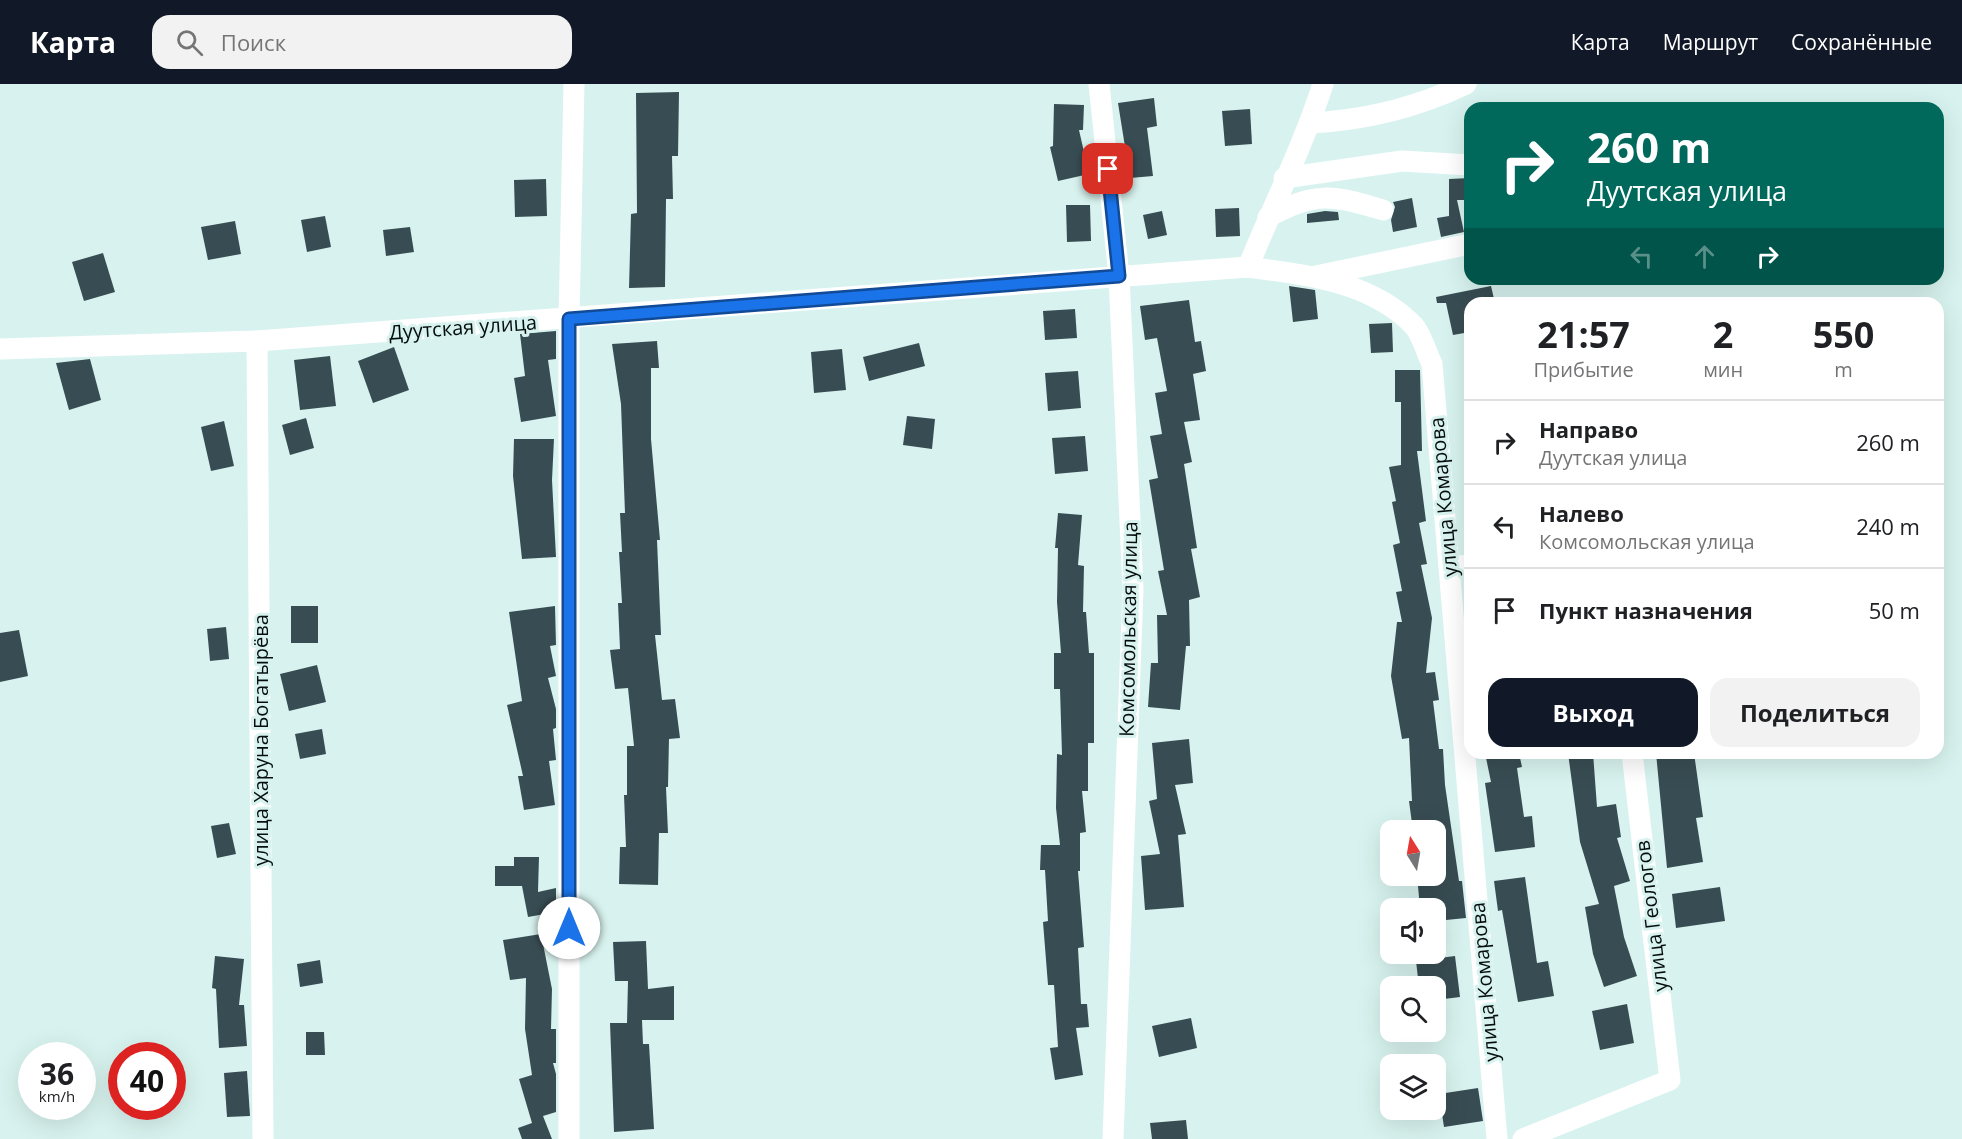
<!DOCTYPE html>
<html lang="ru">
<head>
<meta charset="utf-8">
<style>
  :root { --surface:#fff; --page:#f2f2f2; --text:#202124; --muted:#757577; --line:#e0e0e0; --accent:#111827 }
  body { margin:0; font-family:"Open Sans",sans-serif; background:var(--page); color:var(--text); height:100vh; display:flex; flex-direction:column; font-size:22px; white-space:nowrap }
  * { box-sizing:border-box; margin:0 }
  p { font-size:20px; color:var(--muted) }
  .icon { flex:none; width:33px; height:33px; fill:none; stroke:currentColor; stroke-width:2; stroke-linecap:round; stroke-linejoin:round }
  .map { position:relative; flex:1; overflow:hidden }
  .panel { position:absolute; left:1464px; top:213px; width:480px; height:462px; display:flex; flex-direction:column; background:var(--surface); border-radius:18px; box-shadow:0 6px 24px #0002 }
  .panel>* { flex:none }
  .top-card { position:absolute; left:1464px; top:18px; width:480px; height:183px; border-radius:18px; box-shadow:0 6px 24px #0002; background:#00695c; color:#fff; overflow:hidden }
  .needle { width:39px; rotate:349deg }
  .buttons { position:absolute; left:1380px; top:736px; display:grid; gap:12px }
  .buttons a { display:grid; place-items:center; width:66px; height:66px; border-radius:12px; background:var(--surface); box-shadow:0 6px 24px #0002; font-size:30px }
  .speed { position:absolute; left:18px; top:958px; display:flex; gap:12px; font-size:30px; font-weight:700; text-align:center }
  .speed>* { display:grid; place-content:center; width:78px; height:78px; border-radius:50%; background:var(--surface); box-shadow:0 6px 24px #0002; line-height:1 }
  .speed small { font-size:15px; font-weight:400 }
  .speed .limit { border:9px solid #d22; background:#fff; color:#111 }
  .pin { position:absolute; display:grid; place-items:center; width:51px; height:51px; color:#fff; margin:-26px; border-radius:12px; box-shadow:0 3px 9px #0006 }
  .me { position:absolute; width:66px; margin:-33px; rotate:0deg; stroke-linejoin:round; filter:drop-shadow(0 0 4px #0008) }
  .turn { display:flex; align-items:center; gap:21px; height:126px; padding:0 24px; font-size:27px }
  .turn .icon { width:78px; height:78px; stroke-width:2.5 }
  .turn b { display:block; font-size:42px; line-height:51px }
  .lanes { display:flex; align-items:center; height:57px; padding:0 24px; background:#0003; justify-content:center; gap:30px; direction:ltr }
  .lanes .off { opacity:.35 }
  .eta { display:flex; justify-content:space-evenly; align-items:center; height:102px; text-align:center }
  .eta b { font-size:36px; font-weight:700; line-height:42px }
  .action { display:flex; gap:12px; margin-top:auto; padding:12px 24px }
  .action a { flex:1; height:69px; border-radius:18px; background:var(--accent); color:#fff; font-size:24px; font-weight:700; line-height:69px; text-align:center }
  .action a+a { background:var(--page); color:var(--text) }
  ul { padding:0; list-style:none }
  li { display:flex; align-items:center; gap:18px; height:84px; padding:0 24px; border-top:2px solid var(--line) }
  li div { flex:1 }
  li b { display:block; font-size:22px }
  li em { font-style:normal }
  header { display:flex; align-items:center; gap:36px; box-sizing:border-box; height:84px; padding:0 30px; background:var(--accent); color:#fff }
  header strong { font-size:28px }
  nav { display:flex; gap:33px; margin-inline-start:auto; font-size:21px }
  .search { width:420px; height:54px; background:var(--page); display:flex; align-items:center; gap:15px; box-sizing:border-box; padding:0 21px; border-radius:18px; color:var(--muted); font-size:22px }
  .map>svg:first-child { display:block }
  .building { fill:#384d53 }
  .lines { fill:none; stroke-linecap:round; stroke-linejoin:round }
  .minor { stroke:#fff; stroke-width:21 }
  .route-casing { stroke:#114b97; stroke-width:15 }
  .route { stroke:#1a73e8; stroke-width:10 }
  .labels { text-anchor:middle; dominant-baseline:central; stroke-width:6; stroke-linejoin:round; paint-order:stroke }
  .street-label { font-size:20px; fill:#060e0d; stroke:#d8f3ef }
</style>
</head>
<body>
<header>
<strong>Карта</strong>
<div class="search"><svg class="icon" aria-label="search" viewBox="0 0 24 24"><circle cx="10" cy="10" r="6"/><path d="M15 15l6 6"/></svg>Поиск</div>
<nav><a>Карта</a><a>Маршрут</a><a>Сохранённые</a></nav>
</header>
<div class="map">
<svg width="1962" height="1055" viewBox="0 0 1962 1055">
  <rect width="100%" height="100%" fill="#d8f3ef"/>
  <g class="building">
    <path d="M679,8L678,72H672L673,115H666L665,203L629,204L631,130L637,129L636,9Z"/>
    <path d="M1154,14L1157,42L1147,44L1153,92L1130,94L1118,19Z"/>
    <path d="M1054,20L1084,21L1083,46H1079L1089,90L1058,97L1050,63L1053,62Z"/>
    <path d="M1250,25L1252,60L1225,62L1222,27Z"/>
    <path d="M1470,94V116H1457L1464,148L1441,153L1437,134L1449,132V95Z"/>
    <path d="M546,95L547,132L515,133L514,96Z"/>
    <path d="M1412,114L1417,143L1393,148L1391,136L1395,123L1393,118Z"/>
    <path d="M1066,121H1090L1091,157L1067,158Z"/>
    <path d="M1239,124L1240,152L1216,153L1215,125Z"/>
    <path d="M1162,127L1167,151L1148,155L1143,131Z"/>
    <path d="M1325,127L1338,128L1339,136L1307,139V130Z"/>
    <path d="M325,132L331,163L307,168L301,136Z"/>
    <path d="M235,137L241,170L208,176L201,143Z"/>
    <path d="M410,143L414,168L386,172L383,146Z"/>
    <path d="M103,169L115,208L84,217L72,178Z"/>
    <path d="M1289,202L1315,206L1318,235L1293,238Z"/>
    <path d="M1491,202L1495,219H1470V248L1453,251L1446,219H1437L1436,213Z"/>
    <path d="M1189,216L1195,258L1201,257L1206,287L1193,290L1200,336L1184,338L1192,378L1184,380L1197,464L1191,465L1200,513L1189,516L1190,562H1186L1180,626L1148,623L1151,579H1158L1157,531H1167L1158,487L1164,486L1149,396L1158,394L1150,352L1162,350L1155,309L1167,307L1157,254L1145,256L1140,222Z"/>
    <path d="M1075,225L1077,254L1045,256L1043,227Z"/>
    <path d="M1392,239L1393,268L1371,269L1369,240Z"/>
    <path d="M556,247V275L548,276L556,332L521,338L514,294L525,292L520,250Z"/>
    <path d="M657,257L659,284H651V355L660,456H657L661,551H655L662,616L675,615L680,654L669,655L668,703H666L668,749H659L658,801L619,800L620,763H626L624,711H627V662H634L628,604L615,605L610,566L620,565L618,519H622L619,468H622L620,429H625L621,320L612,260Z"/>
    <path d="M919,259L925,282L869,297L863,273Z"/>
    <path d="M394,263L409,306L373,319L358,277Z"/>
    <path d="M842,265L846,306L814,309L811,268Z"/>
    <path d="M330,272L336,322L300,326L294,276Z"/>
    <path d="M90,275L101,316L69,326L56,279Z"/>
    <path d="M1395,286H1420L1422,367H1417L1426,437L1419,439L1427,480L1421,481L1432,534L1426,589L1435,588L1439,616L1433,617L1439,665H1443L1445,701L1459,797H1462L1466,834L1436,837V825H1420L1418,802L1423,801L1421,792H1436V747H1413L1409,717H1412L1409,654L1402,655L1391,592L1397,538H1402L1396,508L1402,507L1393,461L1400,459L1392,418L1396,417L1389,383L1401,381V318H1395Z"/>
    <path d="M1078,287L1081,324L1048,327L1045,289Z"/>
    <path d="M907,332L935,335L932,365L903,361Z"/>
    <path d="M306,334L314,364L290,371L282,341Z"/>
    <path d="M224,337L234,382L211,387L201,343Z"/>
    <path d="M1085,352L1088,387L1055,390L1052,354Z"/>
    <path d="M514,355H554L552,396L556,473L522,475L513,392Z"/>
    <path d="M1058,429L1082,431L1078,481L1084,482L1083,528H1086L1089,569H1094V659H1088V707H1082L1086,748L1080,749V787H1078L1084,863L1078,864L1081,920H1087L1089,943L1076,944L1083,991L1055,996L1050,964L1058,963L1054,901H1048L1043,838L1048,837L1045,786H1040L1041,761H1060L1056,724L1057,670L1062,671L1060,605H1054V569H1061L1057,518L1058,464H1055Z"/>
    <rect x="291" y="522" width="27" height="37"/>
    <path d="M555,522L556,561L550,562L556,592L548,594L556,625V644L553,645L556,676L549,677L555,721L524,726L518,692H523L507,621L522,617L509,528Z"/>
    <path d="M226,543L229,575L210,577L207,545Z"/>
    <path d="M19,546L28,592L0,598V549Z"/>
    <path d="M317,581L326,618L289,627L280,590Z"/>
    <path d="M322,645L326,670L300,675L295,650Z"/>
    <path d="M1189,655L1193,699L1175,701L1186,750L1178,751L1184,823L1145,826L1141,772L1160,770L1149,717L1157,715L1152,659Z"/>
    <path d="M1485,669H1519L1522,683L1517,684L1524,733L1532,732L1535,763L1495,768L1485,699L1491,698Z"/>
    <path d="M1568,669H1593L1597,723L1616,720L1621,753L1617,754L1630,797L1614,802L1624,853L1637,892L1604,903L1593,870L1585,823L1599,820L1580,758Z"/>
    <path d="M1656,669H1694L1703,733L1696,734L1703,778L1667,784Z"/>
    <path d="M229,739L236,770L217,774L211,742Z"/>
    <path d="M514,773H539L538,808L556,804V828L528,833L522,802H495V782H514Z"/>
    <path d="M1525,793L1537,879L1548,877L1554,912L1518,918L1502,826L1498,827L1494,797Z"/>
    <path d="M1720,803L1725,837L1676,844L1672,810Z"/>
    <path d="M541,850L552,905L551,945H556V979H553L556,990V1028L543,1032L552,1055H522L518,1044L532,1039L519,995L532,991L525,945L526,894L510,896L503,856Z"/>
    <path d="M646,857L648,905L674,902V936H642L643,960H649L654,1045L614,1048L610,939H627L628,897H615L613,858Z"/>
    <path d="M215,872L244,875L239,921H244L247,962L219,964L216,905L212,904Z"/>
    <path d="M1455,872L1460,913L1436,916V903H1419L1416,877Z"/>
    <path d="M320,876L323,899L300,903L297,880Z"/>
    <path d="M1627,920L1634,959L1600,966L1592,927Z"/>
    <path d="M1191,934L1197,964L1159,973L1152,942Z"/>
    <path d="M306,948H324L325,971H306Z"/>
    <path d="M247,987L250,1032L227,1033L224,989Z"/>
    <path d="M1478,1004L1483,1037L1444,1043L1439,1010Z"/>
    <path d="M1186,1036L1188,1055H1152L1150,1039Z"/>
  </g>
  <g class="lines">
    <g class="minor">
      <path d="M1099,0L1119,192L1133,504L1113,1055"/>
      <path d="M1311,39C1366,36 1416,24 1466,0"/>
      <path d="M1284,94L1402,77L1470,81"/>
      <path d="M1268,133C1317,107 1331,111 1383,126"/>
      <path d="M1248,183C1273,122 1303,62 1323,0"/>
      <path d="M1316,192L1470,160"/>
      <path d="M257,257L263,1055"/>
      <path d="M0,265L257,257L1248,183C1306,191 1371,197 1414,242C1422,251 1426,268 1432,280L1497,1055"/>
      <path d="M1449,483L1470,481"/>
      <path d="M569,1055V235L574,0"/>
      <path d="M1523,1055L1670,996L1632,669"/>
    </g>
  </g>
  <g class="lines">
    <g class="route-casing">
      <path id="route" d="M569,844V235L1119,192L1108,85"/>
    </g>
    <use href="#route" class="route"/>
  </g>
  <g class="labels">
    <g class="street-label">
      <text transform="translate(463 243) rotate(-4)">Дуутская улица</text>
      <text transform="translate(1443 413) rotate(-95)">улица Комарова</text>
      <text transform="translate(1128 545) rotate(-89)">Комсомольская улица</text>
      <text transform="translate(260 656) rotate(-90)">улица Харуна Богатырёва</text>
      <text transform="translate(1651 832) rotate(-97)">улица Геологов</text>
      <text transform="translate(1484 898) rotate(-95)">улица Комарова</text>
    </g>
  </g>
</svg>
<div class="buttons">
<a><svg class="needle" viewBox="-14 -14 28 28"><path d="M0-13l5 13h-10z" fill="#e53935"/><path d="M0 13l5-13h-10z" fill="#757577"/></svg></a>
<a><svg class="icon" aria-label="sound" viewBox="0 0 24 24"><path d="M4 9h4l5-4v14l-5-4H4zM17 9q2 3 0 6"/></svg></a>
<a><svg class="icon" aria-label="search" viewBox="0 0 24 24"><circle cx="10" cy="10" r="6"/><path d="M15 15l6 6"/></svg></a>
<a><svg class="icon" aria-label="layers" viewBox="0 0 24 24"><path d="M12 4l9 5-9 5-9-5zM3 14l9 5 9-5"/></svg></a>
</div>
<div class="speed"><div>36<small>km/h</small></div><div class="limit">40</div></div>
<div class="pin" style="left:1108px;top:85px;background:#d93025"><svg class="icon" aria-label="arrive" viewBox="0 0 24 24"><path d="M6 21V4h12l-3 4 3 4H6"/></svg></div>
<svg class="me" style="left:569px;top:844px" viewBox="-20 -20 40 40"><circle r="19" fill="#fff"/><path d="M0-13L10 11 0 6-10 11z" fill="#1a73e8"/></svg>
<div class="top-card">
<div class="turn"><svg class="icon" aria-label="right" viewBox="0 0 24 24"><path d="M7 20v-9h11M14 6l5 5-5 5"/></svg><div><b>260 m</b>Дуутская улица</div></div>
<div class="lanes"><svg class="icon off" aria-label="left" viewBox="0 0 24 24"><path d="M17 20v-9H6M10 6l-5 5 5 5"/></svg><svg class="icon off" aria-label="ahead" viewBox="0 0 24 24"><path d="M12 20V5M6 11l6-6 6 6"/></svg><svg class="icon" aria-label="right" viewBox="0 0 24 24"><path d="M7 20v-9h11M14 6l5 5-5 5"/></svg></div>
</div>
<section class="panel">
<div class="eta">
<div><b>21:57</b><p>Прибытие</p></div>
<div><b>2</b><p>мин</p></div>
<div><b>550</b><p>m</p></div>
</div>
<ul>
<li><svg class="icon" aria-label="right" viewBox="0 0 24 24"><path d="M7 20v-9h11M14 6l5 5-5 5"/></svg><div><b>Направо</b><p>Дуутская улица</p></div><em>260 m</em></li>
<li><svg class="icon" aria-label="left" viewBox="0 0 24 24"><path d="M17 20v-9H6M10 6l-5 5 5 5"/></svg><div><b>Налево</b><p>Комсомольская улица</p></div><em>240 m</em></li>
<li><svg class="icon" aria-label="arrive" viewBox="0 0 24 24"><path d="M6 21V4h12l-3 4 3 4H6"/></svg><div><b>Пункт назначения</b></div><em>50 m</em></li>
</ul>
<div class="action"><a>Выход</a><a>Поделиться</a></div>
</section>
</div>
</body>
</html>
